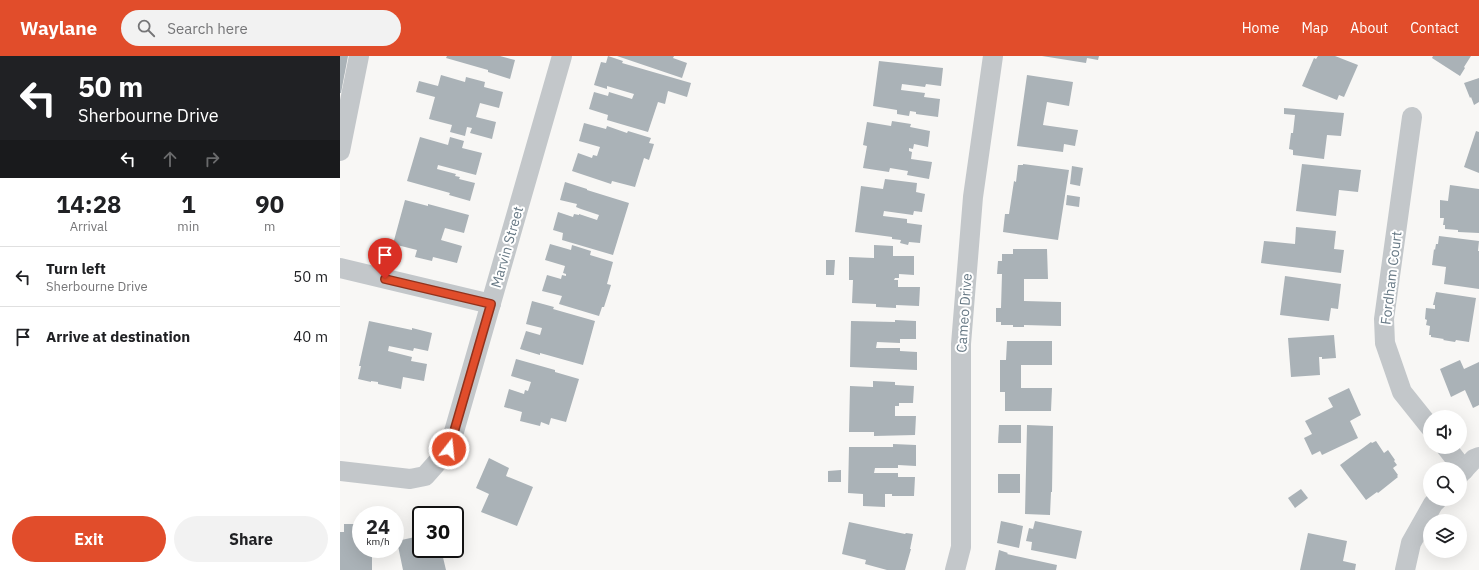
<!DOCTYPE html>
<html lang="en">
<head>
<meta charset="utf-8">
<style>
  :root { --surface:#fff; --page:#f2f2f2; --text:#202124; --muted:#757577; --line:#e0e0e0; --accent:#e14d2b }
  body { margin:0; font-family:"IBM Plex Sans",sans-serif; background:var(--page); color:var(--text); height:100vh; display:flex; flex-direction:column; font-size:15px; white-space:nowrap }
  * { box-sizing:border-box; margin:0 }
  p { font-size:13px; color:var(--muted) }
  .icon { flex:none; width:22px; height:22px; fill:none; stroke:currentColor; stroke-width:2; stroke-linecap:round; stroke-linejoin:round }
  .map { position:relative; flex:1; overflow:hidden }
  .panel { display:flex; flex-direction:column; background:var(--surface); width:340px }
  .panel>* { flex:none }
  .hud { background:#202124; color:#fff; overflow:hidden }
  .controls { position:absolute; left:1083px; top:354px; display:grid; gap:8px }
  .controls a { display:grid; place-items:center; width:44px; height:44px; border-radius:50%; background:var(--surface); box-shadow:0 4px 16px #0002; font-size:20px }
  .speed { position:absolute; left:12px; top:450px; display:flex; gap:8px; font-size:20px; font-weight:700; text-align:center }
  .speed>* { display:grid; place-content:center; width:52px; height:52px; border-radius:50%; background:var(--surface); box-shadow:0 4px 16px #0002; line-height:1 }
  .speed small { font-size:10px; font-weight:400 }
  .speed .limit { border:2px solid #111; border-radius:6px; background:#fff; color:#111 }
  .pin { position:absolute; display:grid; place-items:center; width:34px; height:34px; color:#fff; margin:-41px -17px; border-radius:50% 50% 50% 0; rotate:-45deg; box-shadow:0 0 4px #0007 }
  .pin .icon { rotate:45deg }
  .me { position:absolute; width:44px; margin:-22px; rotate:16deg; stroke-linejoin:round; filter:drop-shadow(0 0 3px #0008) }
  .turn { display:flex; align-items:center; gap:14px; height:84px; padding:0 12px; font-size:18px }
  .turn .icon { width:52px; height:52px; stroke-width:2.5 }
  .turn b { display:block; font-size:28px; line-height:34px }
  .lanes { display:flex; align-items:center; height:38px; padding:0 12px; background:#0003; justify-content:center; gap:20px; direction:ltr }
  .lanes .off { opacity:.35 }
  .eta { display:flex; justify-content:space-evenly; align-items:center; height:68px; text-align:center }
  .eta b { font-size:24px; font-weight:700; line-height:28px }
  .primary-button { display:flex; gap:8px; margin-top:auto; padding:8px 12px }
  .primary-button a { flex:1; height:46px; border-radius:24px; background:var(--accent); color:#fff; font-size:16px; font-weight:700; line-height:46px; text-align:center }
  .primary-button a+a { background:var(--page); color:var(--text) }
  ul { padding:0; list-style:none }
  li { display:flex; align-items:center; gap:12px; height:60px; padding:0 12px; border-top:1px solid var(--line) }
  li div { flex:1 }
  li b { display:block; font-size:15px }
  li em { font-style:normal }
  header { display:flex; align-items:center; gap:24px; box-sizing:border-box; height:56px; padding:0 20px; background:var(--accent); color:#fff }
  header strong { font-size:19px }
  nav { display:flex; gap:22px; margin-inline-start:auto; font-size:14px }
  .search { width:280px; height:36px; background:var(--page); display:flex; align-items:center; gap:10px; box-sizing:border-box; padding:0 14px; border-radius:22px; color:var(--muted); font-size:15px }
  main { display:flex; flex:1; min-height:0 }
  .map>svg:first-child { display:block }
  .building { fill:#aab2b7 }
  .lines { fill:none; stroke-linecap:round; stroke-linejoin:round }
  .minor { stroke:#c3c7ca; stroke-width:20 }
  .route-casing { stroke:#92321c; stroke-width:10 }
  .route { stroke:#e14d2b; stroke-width:7 }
  .labels { text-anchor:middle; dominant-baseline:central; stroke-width:4; stroke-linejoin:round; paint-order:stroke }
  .street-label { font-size:14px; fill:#677985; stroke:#fff }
</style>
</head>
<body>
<header>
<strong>Waylane</strong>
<div class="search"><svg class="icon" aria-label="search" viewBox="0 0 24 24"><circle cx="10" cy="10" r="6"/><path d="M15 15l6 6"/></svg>Search here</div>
<nav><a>Home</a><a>Map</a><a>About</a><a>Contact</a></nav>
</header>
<main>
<section class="panel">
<div class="hud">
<div class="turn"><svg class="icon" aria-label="left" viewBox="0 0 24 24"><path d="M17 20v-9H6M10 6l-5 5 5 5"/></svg><div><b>50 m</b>Sherbourne Drive</div></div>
<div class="lanes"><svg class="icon" aria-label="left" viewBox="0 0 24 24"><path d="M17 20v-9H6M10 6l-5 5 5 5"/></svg><svg class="icon off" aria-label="ahead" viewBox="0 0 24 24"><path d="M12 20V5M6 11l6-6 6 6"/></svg><svg class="icon off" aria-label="right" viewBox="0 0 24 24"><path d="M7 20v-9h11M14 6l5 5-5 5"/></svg></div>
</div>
<div class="eta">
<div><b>14:28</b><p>Arrival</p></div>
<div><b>1</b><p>min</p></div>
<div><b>90</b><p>m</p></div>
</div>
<ul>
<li><svg class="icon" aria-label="left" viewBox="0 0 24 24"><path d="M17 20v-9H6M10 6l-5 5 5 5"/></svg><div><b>Turn left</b><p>Sherbourne Drive</p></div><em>50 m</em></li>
<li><svg class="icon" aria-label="arrive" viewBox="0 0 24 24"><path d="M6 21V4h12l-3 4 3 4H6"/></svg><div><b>Arrive at destination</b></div><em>40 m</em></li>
</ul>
<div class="primary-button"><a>Exit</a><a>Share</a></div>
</section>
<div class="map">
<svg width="1139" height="514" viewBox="0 0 1139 514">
  <rect width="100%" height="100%" fill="#f8f7f5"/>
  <g class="building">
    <path d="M0,0H8L1,37H0Z"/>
    <path d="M107,0H160L175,4L170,23L148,16V14L106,2Z"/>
    <path d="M268,0L283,5L282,7L351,27L347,41L328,35L325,48L318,46L308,76L267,64L268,59L249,53L254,36L268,40L269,36L292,43L294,38L267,30V33L254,29L261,6L266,7Z"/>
    <path d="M277,0H334L333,2L347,7L342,22Z"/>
    <path d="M702,0H759L758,4L747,2L746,7Z"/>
    <path d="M978,0H995L1018,9L1004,41L999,39L997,44L962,30L974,2L976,3Z"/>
    <path d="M1093,0H1131L1124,11L1125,12L1120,20L1092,2Z"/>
    <path d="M539,5L603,12L601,30L586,28L585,31L562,28L561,34L585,37L584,41L600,43L598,61L576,58V56L570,55L569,60L557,58V54L533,50Z"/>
    <path d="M101,19L125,26L126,21L145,26L144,31L163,36L159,52L140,47L136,61L156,66L152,83L130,77L132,72L127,71L125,80L110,76L112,69L89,63L95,41L76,36L79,25L98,30Z"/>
    <path d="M687,19L733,26L729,50L707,46L703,69L738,74L735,90L724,88L723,96L677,90Z"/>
    <path d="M1139,22V46L1134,49L1131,41L1130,42L1124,27Z"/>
    <path d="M944,52L1004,57L1001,80L987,79L984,103L953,99V94L949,93L951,77H953L955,59L944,58Z"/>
    <path d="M552,65L571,68L570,71L590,75L588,91L574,88L573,93L569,92V95L572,96L571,103L592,106L589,123L567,119L568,115L550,112L549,116L523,112L527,90L523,89L527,66L551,70Z"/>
    <path d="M244,67L266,73L267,70L287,77L288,75L311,82L309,87L314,88L309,104L304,102L295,131L272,125L271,128L232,115L238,97L252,102L253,99L257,100L260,91L239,85Z"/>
    <path d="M1136,75L1139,76V117L1124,111Z"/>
    <path d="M80,81L108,89L110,81L124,85L122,92L142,97L136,119L98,109L97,113L116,118L115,120L120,121L119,123L135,127L130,145L109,139L110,137L67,125Z"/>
    <path d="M683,108L729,114L718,184L663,176L665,158H669L674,125L676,126L678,109H683Z"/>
    <path d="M962,108L1021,114L1018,136L999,134L996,160L956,155Z"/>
    <path d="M732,110L743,112L740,130L730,128Z"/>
    <path d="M545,123L577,127L576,136L585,138L582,156L574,155L573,159L544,155L543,160L567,163V167L582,169L580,187L569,186L568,189L560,187L561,184L552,183V181L515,176L521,130L543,133Z"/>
    <path d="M225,126L247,133V134L289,147L273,199L222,184L223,177L213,174L218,156L233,161L234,158L239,159V158L257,164L259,159L241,153L236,151L237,148L220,144Z"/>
    <path d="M1110,129L1139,133V177L1118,176V174L1105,173V169H1103L1104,162H1100V144L1108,145Z"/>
    <path d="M727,139L740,141L739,151L726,149Z"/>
    <path d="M65,144L88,150V148L129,159L124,177L105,172L101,184L122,190L117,207L93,201L92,205L75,201L77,194L53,188Z"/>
    <path d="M956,171L996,175L994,193L1004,194L1001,217L921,207L924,185L955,188Z"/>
    <path d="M1099,180L1139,185L1138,195H1139V233L1104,228L1106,211L1092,209L1094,193L1095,194L1096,188H1098Z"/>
    <path d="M210,188L231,194L232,189L251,195L250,199L273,206L267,228L271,229L264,251H262L259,260L219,248L222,240L202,235L207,219L221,223L222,219L226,220V218L223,217L225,210L205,204Z"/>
    <path d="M534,189L553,190V200H574V219L559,218V222H555L554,224H558V231H580L579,250L556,249V252L536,251V248L512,247L513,224H509V201L534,202Z"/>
    <path d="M673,193H707L708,223H684V245L721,246V270L684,269V271H673V269H661V266H656V252H661L662,218H657L658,205H662V198H673Z"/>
    <path d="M486,204H495L494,219H486Z"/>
    <path d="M945,220L1001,228L998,253L991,252L989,265L940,259Z"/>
    <path d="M1096,236L1136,242L1129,286L1116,284L1115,286L1103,284L1104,283L1091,281V279H1089L1090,270L1086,269L1087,264L1085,263L1086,252L1095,253V249H1093Z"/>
    <path d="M192,245L214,251L213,253L255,265L243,309L200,297V299L180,293L186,275L200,279L202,272L186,268Z"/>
    <path d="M555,264L576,265V283H560V287L537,286L536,292H560V295L577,296V314L510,311L511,265L555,266Z"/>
    <path d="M29,265L72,274V272L92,277L88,295L74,292L73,295L49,290L48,295L72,301L71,305L87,308L84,325L63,321L61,333L38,328V326L31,325V326L18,323L21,310H19Z"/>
    <path d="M994,279L996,302L982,303V301H979L980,319L951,321L948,282Z"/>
    <path d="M667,285H712V309H681V332H712L711,355H665V336H660V304H666Z"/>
    <path d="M176,303L215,314V316L239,323L226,366L211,362L209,369L201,366L200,370L180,365L182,356L164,351L169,333L184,338L185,334L188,335L191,326L171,320Z"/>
    <path d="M1120,304L1124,313L1139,306V349L1133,352L1125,334L1111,341L1100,313Z"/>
    <path d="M533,325L555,326V329L574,330L573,347H559V350H555V360H576L575,379L534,380V376H509L510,330L533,331Z"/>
    <path d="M1009,332L1021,359L1010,365L1018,382L982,399L980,395L972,399L964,382L972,378L965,365L993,351L988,342Z"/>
    <path d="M659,369H681V387H658Z"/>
    <path d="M687,369L713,370L712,436H711L710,459L685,458Z"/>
    <path d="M1036,385L1044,397L1048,394L1055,404L1054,405L1057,409L1053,412L1058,419L1057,420L1058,421L1038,437L1037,436L1026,444L1000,409L1031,386L1032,387Z"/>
    <path d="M553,388L576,389V410L558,409V412H535L534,417H558V421H575L574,440H552V438H545V451L523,450V438L508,437L509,391H553Z"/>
    <path d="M149,402L169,412L166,420L193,431L177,470L141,456L149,438L136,432Z"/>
    <path d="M501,414V426H488V415Z"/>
    <rect x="658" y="418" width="22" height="19"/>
    <path d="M961,433L968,442L955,452L948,442Z"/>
    <path d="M661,465L683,470L679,492L657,487Z"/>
    <path d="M695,465L742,475L736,503L691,494L692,486L686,485L689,472L693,473Z"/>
    <path d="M509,466L565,478L566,477L573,478L570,493H571L565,514H547L525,508L526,504L502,498Z"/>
    <path d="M4,468H21V493H32V514H0V476H4Z"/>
    <path d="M81,470V493H101L106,514H63L57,485L75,481L73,472Z"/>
    <path d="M968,477L1007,485L1003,505L1016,508L1015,514H960Z"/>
    <path d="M659,494L668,497L667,498L717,509L716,514H655Z"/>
  </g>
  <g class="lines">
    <g class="minor">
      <path d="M1072,61L1044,263L1045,287L1062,336L1090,371"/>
      <path d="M0,95L19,0"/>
      <path d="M0,212L151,248"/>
      <path d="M1106,391L1124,414"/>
      <path d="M0,415L70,423L85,420L109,393L222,0"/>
      <path d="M1120,418L1134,403L1139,401"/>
      <path d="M615,514L621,491V288L633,141L653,0"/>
      <path d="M1065,514L1071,487L1093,448L1098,443"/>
    </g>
  </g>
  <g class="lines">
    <g class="route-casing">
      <path id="route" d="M45,223L151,248L109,393"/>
    </g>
    <use href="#route" class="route"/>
  </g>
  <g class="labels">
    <g class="street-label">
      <text transform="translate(167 191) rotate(-74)">Marvin Street</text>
      <text transform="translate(1051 222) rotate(-83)">Fordham Court</text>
      <text transform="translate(624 257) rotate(-86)">Cameo Drive</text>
    </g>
  </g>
</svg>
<div class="controls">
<a><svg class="icon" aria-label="sound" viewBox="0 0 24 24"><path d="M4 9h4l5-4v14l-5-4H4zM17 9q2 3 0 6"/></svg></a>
<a><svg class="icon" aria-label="search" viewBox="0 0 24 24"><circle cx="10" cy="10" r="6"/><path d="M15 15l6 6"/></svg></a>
<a><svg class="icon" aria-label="layers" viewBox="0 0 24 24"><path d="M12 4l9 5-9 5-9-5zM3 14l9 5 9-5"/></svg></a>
</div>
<div class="speed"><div>24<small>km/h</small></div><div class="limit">30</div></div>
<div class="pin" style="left:45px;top:223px;background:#d93025"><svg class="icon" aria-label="arrive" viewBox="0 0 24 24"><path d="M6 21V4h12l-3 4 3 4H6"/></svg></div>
<svg class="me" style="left:109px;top:393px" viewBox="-20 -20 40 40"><circle r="17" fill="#e14d2b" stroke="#fff" stroke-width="3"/><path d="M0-11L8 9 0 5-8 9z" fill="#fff"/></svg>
</div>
</main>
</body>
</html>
